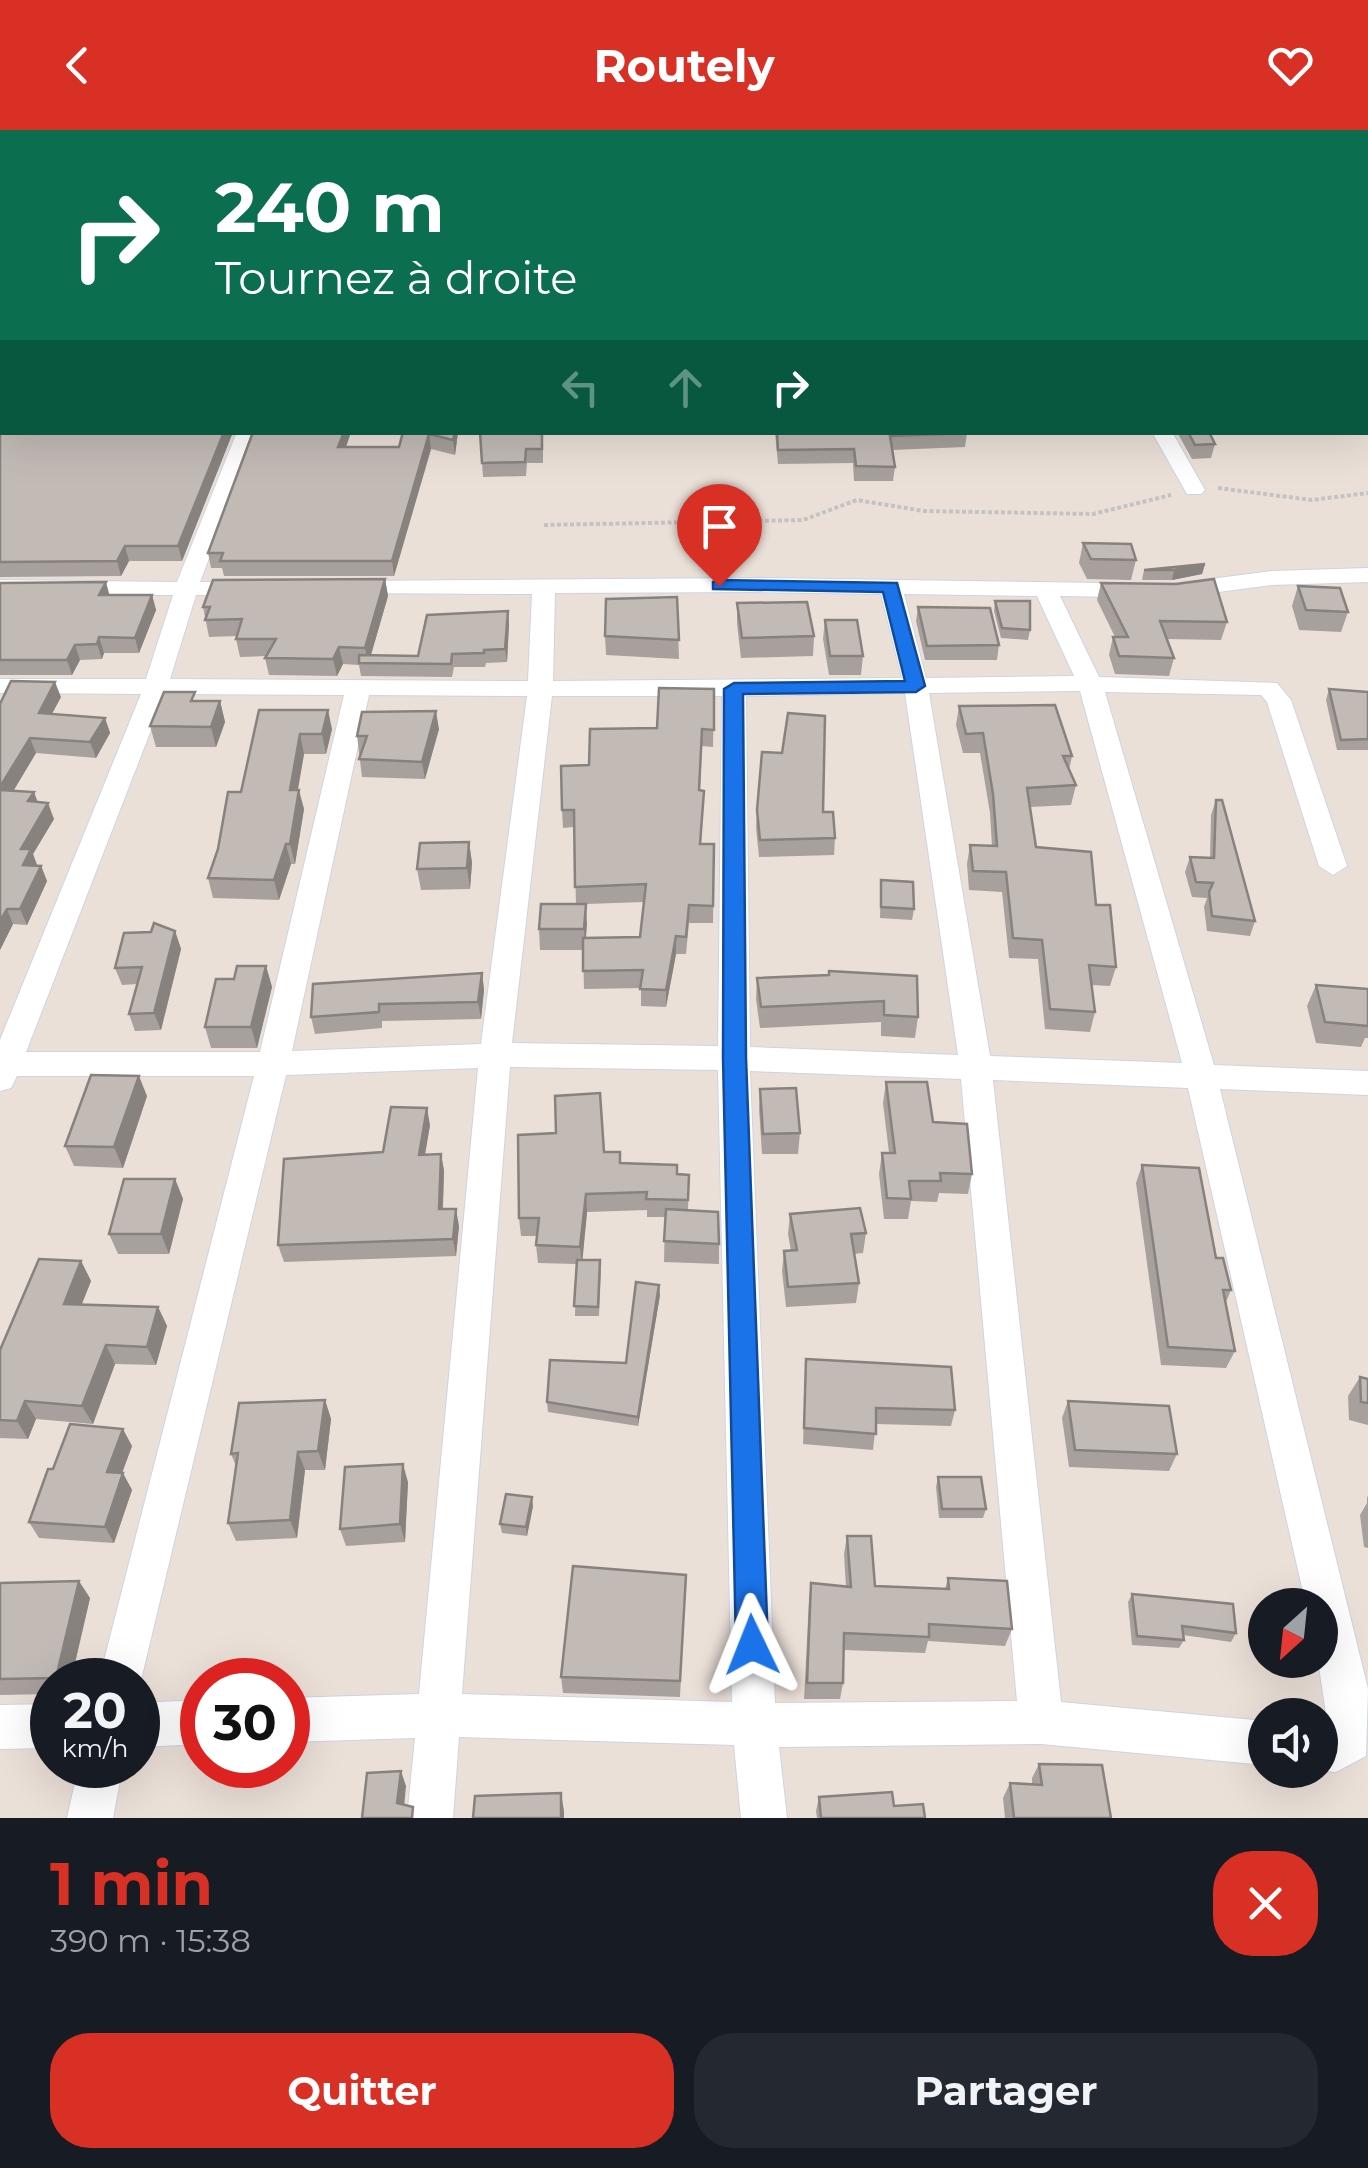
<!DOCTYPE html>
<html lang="fr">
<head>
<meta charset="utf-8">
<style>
  :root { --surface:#171b24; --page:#242831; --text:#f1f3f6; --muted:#9ea1a6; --accent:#d93025 }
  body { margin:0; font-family:Montserrat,sans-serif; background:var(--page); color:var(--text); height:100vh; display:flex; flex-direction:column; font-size:38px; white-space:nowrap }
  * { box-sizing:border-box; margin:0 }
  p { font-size:32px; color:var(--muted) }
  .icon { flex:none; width:55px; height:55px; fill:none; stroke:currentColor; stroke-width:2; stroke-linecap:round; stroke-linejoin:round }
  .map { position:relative; height:1688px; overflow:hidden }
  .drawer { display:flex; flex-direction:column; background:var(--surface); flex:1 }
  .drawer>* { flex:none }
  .hud { position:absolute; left:0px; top:0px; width:1370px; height:305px; box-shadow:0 10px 40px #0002; background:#0b6e4f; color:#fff; overflow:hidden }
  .needle { width:65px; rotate:207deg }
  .fabs { position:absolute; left:1248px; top:1458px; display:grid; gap:20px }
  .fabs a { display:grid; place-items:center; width:90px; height:90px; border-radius:50%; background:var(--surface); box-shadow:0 10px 40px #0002; font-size:50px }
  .speed { position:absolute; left:30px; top:1528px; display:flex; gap:20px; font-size:50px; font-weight:700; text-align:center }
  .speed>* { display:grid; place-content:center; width:130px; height:130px; border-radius:50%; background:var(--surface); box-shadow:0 10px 40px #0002; line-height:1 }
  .speed small { font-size:25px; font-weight:400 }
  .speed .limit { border:15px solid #d22; background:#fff; color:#111 }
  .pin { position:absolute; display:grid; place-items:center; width:85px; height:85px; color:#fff; margin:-102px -42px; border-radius:50% 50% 50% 0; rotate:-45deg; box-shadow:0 0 10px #0007 }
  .pin .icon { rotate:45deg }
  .me { position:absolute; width:110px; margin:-55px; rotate:358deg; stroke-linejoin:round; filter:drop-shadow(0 0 8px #0008) }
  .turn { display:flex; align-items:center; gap:35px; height:210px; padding:0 50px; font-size:45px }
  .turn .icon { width:130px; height:130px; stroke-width:2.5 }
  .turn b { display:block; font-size:70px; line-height:85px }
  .lanes { display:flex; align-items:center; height:95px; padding:0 50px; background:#0003; justify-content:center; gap:50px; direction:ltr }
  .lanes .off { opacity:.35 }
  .round { display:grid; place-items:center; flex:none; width:105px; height:105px; border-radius:40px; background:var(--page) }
  .overview { display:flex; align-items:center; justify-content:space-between; height:170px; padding:0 50px }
  h1 { font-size:60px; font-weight:700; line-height:75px; color:var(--accent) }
  .button { display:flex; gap:20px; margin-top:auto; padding:20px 50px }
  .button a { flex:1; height:115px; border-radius:40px; background:var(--accent); color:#fff; font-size:40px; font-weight:700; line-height:115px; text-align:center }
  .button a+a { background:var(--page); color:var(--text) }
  header { display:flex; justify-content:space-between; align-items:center; height:130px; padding:0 50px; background:var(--accent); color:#fff; font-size:45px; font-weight:700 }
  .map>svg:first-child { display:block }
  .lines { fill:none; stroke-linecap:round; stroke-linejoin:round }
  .street-casing { stroke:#cdd4e2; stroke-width:2 }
  .path { stroke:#c3c3c3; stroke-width:4; stroke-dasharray:4 2.5; stroke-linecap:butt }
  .street { fill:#fff; fill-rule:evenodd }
  .wall { fill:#a7a09c; fill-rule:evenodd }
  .shaded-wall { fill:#88827f }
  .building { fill:#c2bab5; stroke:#88827f; stroke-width:2.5 }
  .route { fill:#1a73e8; stroke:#114b97; stroke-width:2.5 }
</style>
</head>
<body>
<header><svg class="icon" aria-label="back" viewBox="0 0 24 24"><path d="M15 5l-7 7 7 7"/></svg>Routely<svg class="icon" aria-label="heart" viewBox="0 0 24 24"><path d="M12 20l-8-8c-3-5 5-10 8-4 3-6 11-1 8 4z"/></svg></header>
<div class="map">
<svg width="1368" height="1688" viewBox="0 0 1368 1688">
  <rect width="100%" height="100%" fill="#ebe0d8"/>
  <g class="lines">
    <g class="street-casing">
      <g id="street">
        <rect x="455" y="0" width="14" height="2"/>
        <path d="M237,302H257L200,452H247L258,459L247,466L196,465L170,549L528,551L532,464L340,463V453L348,451L754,448L1172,454L1272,441L1368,438V452L1272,455L1172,468L1060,466L1099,547L1277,553L1291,570L1347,736L1333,745L1319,736L1267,572L1261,565L1105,562L1214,935L1368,941V965L1220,959L1368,1559L1366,1626L1336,1642L1317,1640L1320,1597H1328L1318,1530L1320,1475H1306L1188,958L993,950L1061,1572L1265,1591V1635L1041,1614L779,1617L787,1688H741L734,1615L459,1607L453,1688H407L415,1608L288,1612V1568L419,1564L478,938L286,945L141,1550L138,1560V1550H99L254,946H17L11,958L0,961V910L141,564L0,563V549H146L173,465L0,464V450L177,452ZM754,462L881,464L902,548L553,551L555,463ZM904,464L1037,466L1074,546L926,548ZM1080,561L1182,933L990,926L929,563ZM905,563L958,925L750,917L746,566ZM165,564L344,565L260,922H26ZM369,565L527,566L481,914L292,921ZM552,566H722L718,916L512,913ZM510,937L718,940L732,1572L462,1564ZM750,941L961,949L1017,1571L775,1573Z"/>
        <path d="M1152,302H1172L1205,360L1201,364H1187Z"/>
        <path d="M202,1570V1614L138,1617V1573Z"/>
        <path d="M52,1574V1618L0,1619V1575Z"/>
        <path d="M79,1635H123L113,1688H67Z"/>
      </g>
    </g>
    <g class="path">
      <path d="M1218,358L1312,370L1368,363"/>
      <path d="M544,395L803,390L857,370L924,381L1093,384L1171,365"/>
    </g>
    <use href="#street" class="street"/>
  </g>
  <g class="wall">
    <path d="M0,0H306L305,2H2V295L0,294Z"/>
    <path d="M506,0H1368V158V2H507Z"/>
    <path d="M0,296L2,302H233L182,431H129L121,446L0,447Z"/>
    <path d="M351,302L346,317H399L403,302H458L455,325L431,319L394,446H224L222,438H211L208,423Z"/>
    <path d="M480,302H543V333H527L526,346L483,347Z"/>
    <path d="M775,302H967V303L965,317L892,320L895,337L893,351H854L853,333L778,334Z"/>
    <path d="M1177,302H1209L1215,314L1211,328L1192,329Z"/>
    <path d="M1083,413L1136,430L1131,450L1087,449L1079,433Z"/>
    <path d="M1205,434L1202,444L1172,450H1142L1144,440Z"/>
    <path d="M385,449L388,466L371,525L418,526L509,494L507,532L486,533L485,537H454L452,547L361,546L359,535L343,534L337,546L269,545L265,528L266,526L240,527L236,509L237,506L209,507L203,477Z"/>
    <path d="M0,453L110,465H152L156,480L139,523H104L102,529L80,530L72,545H0Z"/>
    <path d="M1101,453L1227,492L1221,510L1167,509L1174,528L1169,546L1115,544L1109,525L1113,507H1115L1097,470Z"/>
    <path d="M1298,456L1348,482L1341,502L1299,500L1292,476Z"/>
    <path d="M677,467L679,529L606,525L605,506Z"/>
    <path d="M995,471L1030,500L1028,510L1001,508L994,481Z"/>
    <path d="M737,473L814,506L813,526L741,528L737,494Z"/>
    <path d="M918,477L999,515L997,530H925L916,491Z"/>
    <path d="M825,490L863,526L861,545H829L823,509Z"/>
    <path d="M714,559L713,617L702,616L700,660L704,661L701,714H714L713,793H689L686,824H676L666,877L641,876V858L584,859L583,820H540L539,799L576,774L574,697L563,698L562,680L589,635L657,598ZM644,772L640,807L586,808V774Z"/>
    <path d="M1329,559L1368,562V620H1337L1326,570Z"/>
    <path d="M61,567L52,584L105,588L110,603L96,628L36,623L13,661L38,672L54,689L33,724L37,735L41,736L47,751L27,795L13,794L0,820V574Z"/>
    <path d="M197,571H220L225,592L216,617H156L150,596Z"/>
    <path d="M959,576L1072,626L1069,640L1076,655L1071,675L1030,677L1036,717L1096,775L1116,837L1110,856L1091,855L1095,882L1090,902L1045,899L1038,829L1009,828L1002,762L969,760L967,734L970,715L992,716L990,683L980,623H963L956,595Z"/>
    <path d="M259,580L332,599L326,624H304L298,660L304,679L295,734H291L279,770L213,768L208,748L241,662Z"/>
    <path d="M439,599L425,649L362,647L357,606Z"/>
    <path d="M1216,670L1255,791L1250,806L1207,801L1204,777L1207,768L1192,767L1185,742L1190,727L1210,728L1211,685Z"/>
    <path d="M757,680L823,682L835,708L834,725L759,727L756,698Z"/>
    <path d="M469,712L472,733L470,759L421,760L417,739Z"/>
    <path d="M881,750L914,779L912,790L880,788Z"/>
    <path d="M175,801L181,819L161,900L135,901L129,884L137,854L122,855L115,838Z"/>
    <path d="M266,836L272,857L257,918H211L205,897L234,849Z"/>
    <path d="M482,843L484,860L481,889L382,891V898L315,904L311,887Z"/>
    <path d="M828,845L918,887L915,908L881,906V892L760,898L756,869L757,848Z"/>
    <path d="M1316,855L1368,859V908H1365L1361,917L1316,913L1307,876Z"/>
    <path d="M886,952L933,992L972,1044L968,1064L939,1063L937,1072L911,1071L908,1089H884L879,1044L882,1023H889L883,973Z"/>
    <path d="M760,959L800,1003L798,1024H762L759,979Z"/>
    <path d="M147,966L123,1038L74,1036L65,1016Z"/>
    <path d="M430,995L425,1024H441L444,1041L443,1079L459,1096L456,1126L284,1132L278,1115L383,1022Z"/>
    <path d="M604,1022L621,1033L677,1044L689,1045L688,1080L719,1114V1134L664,1132L665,1087H647V1080L587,1082L582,1130L601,1140L599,1186H575L576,1134L538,1133L536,1115L537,1106H521L519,1088Z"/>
    <path d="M1142,1035L1216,1128L1231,1160L1226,1172L1235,1221L1226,1238L1161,1235L1136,1053Z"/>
    <path d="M175,1049L183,1069L169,1124H118L109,1104Z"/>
    <path d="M790,1084L866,1103L863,1123L854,1124L859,1153L856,1173L786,1177L782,1141L784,1121H791L788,1104Z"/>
    <path d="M81,1131L91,1151L82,1174L158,1177L167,1196L156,1235L115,1234L93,1294L36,1289L28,1309L0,1308V1220Z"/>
    <path d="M660,1165L638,1296L548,1282L547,1272L626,1233Z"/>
    <path d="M806,1229L955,1280L951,1296L876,1294L873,1320L803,1314Z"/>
    <path d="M1360,1247L1368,1249V1295L1349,1290L1348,1266Z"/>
    <path d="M325,1270L331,1289L325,1340H305L297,1408L236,1411L228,1393L236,1336L231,1324Z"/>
    <path d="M1068,1271L1177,1324L1169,1341L1069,1337L1062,1288Z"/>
    <path d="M132,1316L122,1343L132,1360L114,1413L39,1408L29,1392L53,1339Z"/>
    <path d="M938,1347L986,1379L983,1388H939L936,1357Z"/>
    <path d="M408,1352L405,1412L346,1416L340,1399Z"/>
    <path d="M1368,1365V1418L1364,1417L1360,1385L1367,1373V1368Z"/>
    <path d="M533,1376L527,1406L502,1403L500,1394Z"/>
    <path d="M847,1406L875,1456L945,1459L948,1448L1012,1499L1005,1516L928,1511L925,1523L844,1520L843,1553L840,1569H804L809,1470L811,1453L846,1457L844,1424Z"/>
    <path d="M686,1445L680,1567L563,1563L561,1547Z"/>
    <path d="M0,1453L90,1468L71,1550H52V1564L0,1565Z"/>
    <path d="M1132,1464L1236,1503L1231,1512L1183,1505L1184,1510L1179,1518L1132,1515L1128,1472Z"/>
    <path d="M1039,1634L1111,1688H1005L1003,1668L1010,1653L1032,1654V1648Z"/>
    <path d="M819,1667L894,1676L925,1688H817L816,1681Z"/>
  </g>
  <g class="shaded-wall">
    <path d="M224,302H233L182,431L178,416Z"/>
    <path d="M344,302H351L341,331L338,317Z"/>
    <path d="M455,302H458L455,325L453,310Z"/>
    <path d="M429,304L431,319L394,446L392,431Z"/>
    <path d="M125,416L129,431L121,446L117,431Z"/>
    <path d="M1205,434L1202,444L1172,450L1174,440Z"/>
    <path d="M385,449L388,466L368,535L365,518Z"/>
    <path d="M106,452L110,467L99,465Z"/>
    <path d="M152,465L156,480L139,523L135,508Z"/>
    <path d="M508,481L509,494L507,532L505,519Z"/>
    <path d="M99,507L104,523L102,529L97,514Z"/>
    <path d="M75,515L80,530L72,545L67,530Z"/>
    <path d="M339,517L343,534L337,546L333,529Z"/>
    <path d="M55,552L61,567L44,598L39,583Z"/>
    <path d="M220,571L225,592L216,617L211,597Z"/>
    <path d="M328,580L332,599L326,624L322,604Z"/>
    <path d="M436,581L439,599L425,649L422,632Z"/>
    <path d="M105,588L110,603L96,628L90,612Z"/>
    <path d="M300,604L304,624L294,680L290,660Z"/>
    <path d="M30,608L36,623L5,675L0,663V657Z"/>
    <path d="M299,660L304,679L295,734L290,714Z"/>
    <path d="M34,662L40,678L28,671Z"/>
    <path d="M48,673L54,689L33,724L37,735H23L21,719Z"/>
    <path d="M469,712L472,733L470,759L467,738Z"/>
    <path d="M286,714L291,734L279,770L274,750Z"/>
    <path d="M41,736L47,751L27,795L20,779Z"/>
    <path d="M586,774L587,795L585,820L584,799Z"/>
    <path d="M7,779L13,794L0,820V791Z"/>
    <path d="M175,801L181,819L161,900L154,883Z"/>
    <path d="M676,806V824L666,877V860Z"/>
    <path d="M266,836L272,857L257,918L251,897Z"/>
    <path d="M482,843L484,860L481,889L478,872Z"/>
    <path d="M139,946L147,966L123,1038L114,1017Z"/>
    <path d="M427,978L430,995L422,1042L419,1025Z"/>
    <path d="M441,1024L444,1041L442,1096L439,1079Z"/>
    <path d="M175,1049L183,1069L169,1124L161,1104Z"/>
    <path d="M586,1064L587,1082L582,1135L580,1117Z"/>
    <path d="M456,1079L459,1096L456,1126L453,1109Z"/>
    <path d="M81,1131L91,1151L74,1193L64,1174Z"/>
    <path d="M659,1155L660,1165L638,1296V1287Z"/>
    <path d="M158,1177L167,1196L156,1235L147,1217Z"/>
    <path d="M106,1215L115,1234L93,1294L82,1276Z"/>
    <path d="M325,1270L331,1289L325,1340L318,1321Z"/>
    <path d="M25,1271L36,1289L28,1309L17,1291Z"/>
    <path d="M123,1299L132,1316L116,1359L107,1342Z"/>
    <path d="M298,1322L305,1340L297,1408L290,1390Z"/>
    <path d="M403,1334L408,1352L405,1412L400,1394Z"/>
    <path d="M123,1343L132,1360L114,1413L105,1397Z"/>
    <path d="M532,1367L533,1376L527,1406L526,1397Z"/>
    <path d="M79,1451L90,1468L71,1550H57L56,1548Z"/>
    <path d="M401,1641L406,1656L403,1688L397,1673Z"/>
    <path d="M561,1663L564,1681V1688H561Z"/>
  </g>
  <g class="building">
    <path d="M1,0H132H111L110,2H2V283L0,282Z"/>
    <path d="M190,0H300L298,2H189Z"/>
    <rect x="327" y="0" width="91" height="2"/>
    <path d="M511,0H1223L1186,2H512Z"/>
    <path d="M1257,0H1368V145V2H1263Z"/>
    <path d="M0,296H2V302H224L178,416H125L117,431L0,432Z"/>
    <path d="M253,302H344L338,317H399L403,302H455L453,310L429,304L392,431H220L223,423H208Z"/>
    <path d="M480,302H542V319H526L525,332L482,333Z"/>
    <path d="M777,302H967V303L890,306L895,337L856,336L854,319L778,320Z"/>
    <path d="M1188,302H1209L1215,314L1195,315Z"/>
    <path d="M1083,413L1131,414L1136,430L1091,429Z"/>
    <path d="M1205,434L1174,440H1144Z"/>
    <path d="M385,449L365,518L339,517L333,529L265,528L276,509H236L242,489L205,490L210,477H203L213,450Z"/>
    <path d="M1214,449L1227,492L1160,491L1174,528L1119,526L1113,507H1128L1101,453L1176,454Z"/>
    <path d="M106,452L99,465H152L135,508L99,507L97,514L75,515L67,530H0V453Z"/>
    <path d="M1298,456L1340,458L1348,482L1306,480Z"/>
    <path d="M677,467L679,510L605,506L606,469Z"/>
    <path d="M995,471H1030V500L1002,498Z"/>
    <path d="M807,472L814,506L742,508L737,473Z"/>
    <path d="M918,477L990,478L999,515L927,516Z"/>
    <path d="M508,481L505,519L484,520V523L452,524L451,534L359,533V525L418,526L427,485Z"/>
    <path d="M825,490H857L863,526H830Z"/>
    <path d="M11,551L55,552L39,583L105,588L90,612L30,608L0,657V574Z"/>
    <path d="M659,558L714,559V600L702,599L699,660L704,661L700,714H714L713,776L689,775L686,807L676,806L666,860L640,859L643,840L583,841V808L640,807L646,754L575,757L574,680H562L561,636L589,635L590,599L657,598Z"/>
    <path d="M1329,559L1368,562V609L1341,610Z"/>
    <path d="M164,562H195L191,571H220L211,597L150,596Z"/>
    <path d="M1055,575L1072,626H1063L1076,655L1027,658L1036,717L1091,722L1096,775H1110L1116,837L1089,835L1095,882L1050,879L1042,810L1013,808L1006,742L973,741L970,715L997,716L993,664L983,603L966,604L959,576Z"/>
    <path d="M259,580H328L322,604H300L290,660H299L290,714H286L274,750L208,748L218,719L228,662H241Z"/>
    <path d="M436,581L422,632L359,629L367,606H357L362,582Z"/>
    <path d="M788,583L825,586L823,682H833L835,708L760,710L757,680L762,622L782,623Z"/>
    <path d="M0,660L34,662L28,671L48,673L21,719H31L23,735L41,736L20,779H7L0,791Z"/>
    <path d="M1216,670H1222L1255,791L1212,786L1209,762L1213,753L1196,752L1190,727L1214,728Z"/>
    <path d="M469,712L467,738L417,739L420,713Z"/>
    <path d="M881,750L913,752L914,779L881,777Z"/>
    <path d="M541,774H586L584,799H539Z"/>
    <path d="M154,793L175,801L154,883L129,884L142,837L115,838L124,803L151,802Z"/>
    <path d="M237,836H266L251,897H205L216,849H234Z"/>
    <path d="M829,841L917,846L918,887L884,885V871L761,877L757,848L829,845Z"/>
    <path d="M482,843L478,872L379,874V882L311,887L313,854Z"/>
    <path d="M1316,855L1368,859V896L1325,892Z"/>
    <path d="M91,945L139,946L114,1017L65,1016Z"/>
    <path d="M886,952H927L933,992L967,994L972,1044L940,1043L941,1051H909L911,1069L887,1068L882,1023H895Z"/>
    <path d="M796,958L800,1003L763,1004L760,959Z"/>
    <path d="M600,963L604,1022H620V1033L677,1035V1044L689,1045L688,1070L646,1069L647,1062L586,1064L580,1117L536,1115L539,1088H519L518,1005L556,1003L555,966Z"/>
    <path d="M391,977L427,978L419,1025L441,1024L439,1079H456L453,1109L278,1115L284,1029L383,1022Z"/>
    <path d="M1142,1035L1199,1038L1216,1128H1223L1231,1160H1223L1235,1221L1168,1217Z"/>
    <path d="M124,1049H175L161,1104H109Z"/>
    <path d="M860,1078L866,1103L851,1104L859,1153L788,1157L784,1121L797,1120L790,1084Z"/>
    <path d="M666,1079L718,1082L719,1114L664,1111Z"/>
    <path d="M39,1129L81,1131L64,1174L158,1177L147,1217L106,1215L82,1276L25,1271L17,1291L0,1290V1220Z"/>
    <path d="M577,1130H600L598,1177L574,1176Z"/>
    <path d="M636,1152L659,1155L638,1287L547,1272L550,1230L626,1233Z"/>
    <path d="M806,1229L951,1237L955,1280L876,1278V1304L804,1298Z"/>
    <path d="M1360,1247L1368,1249V1273L1361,1272Z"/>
    <path d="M325,1270L318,1321L298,1322L290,1390L228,1393L238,1323L231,1324L239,1273Z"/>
    <path d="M1068,1271L1169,1276L1177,1324L1075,1320Z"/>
    <path d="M70,1294L123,1299L107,1342L123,1343L105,1397L29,1392L48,1339H53Z"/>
    <path d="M403,1334L400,1394L340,1399L345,1337Z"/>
    <path d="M938,1347H981L986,1379H942Z"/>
    <path d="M506,1364L532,1367L526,1397L500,1394Z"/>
    <path d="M847,1406H871L875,1456L949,1459L948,1448L1007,1451L1012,1499L929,1494V1507L844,1503L843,1553H807L811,1453L851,1457Z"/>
    <path d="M573,1436L686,1445L680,1551L561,1547Z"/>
    <path d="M79,1451L56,1548L0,1549V1453Z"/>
    <path d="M1132,1464L1233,1474L1236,1503L1182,1496L1184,1510L1137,1506Z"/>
    <path d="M1039,1634L1102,1635L1111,1688H1014L1010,1653L1042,1655Z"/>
    <path d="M401,1641L397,1673L413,1677L412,1688H362L367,1643Z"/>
    <path d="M892,1662L894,1676L923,1674L925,1688H821L819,1667Z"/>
    <path d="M561,1663V1688H473L475,1666Z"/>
  </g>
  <path class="route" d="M719,450L897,453L925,556L916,562L743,564L746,928L768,1515L763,1527L752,1531L740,1527L736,1515L723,928L724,559L734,553L905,551L883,462L713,459V452Z"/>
</svg>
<div class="fabs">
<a><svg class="needle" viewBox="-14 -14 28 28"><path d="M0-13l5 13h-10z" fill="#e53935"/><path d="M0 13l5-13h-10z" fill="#9ea1a6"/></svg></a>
<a><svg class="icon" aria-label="sound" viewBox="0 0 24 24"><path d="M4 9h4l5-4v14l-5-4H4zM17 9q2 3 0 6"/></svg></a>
</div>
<div class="speed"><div>20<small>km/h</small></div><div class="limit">30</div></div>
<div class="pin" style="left:719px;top:456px;background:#d93025"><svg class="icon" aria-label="arrive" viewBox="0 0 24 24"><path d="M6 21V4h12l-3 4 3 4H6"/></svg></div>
<svg class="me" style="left:752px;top:1515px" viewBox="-20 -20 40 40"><path d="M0-17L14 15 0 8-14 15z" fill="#1a73e8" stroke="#fff" stroke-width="4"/></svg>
<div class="hud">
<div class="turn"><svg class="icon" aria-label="right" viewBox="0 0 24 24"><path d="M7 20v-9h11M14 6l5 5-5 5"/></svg><div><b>240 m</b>Tournez à droite</div></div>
<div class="lanes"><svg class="icon off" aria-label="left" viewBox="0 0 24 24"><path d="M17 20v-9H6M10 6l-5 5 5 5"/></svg><svg class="icon off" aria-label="ahead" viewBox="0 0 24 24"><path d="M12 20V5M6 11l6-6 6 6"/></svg><svg class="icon" aria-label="right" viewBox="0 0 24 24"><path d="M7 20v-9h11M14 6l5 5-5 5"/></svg></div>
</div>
</div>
<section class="drawer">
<div class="overview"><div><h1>1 min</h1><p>390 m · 15:38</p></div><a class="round" style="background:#d93025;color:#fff"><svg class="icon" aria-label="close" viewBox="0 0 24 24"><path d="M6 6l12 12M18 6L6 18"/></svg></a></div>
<div class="button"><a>Quitter</a><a>Partager</a></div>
</section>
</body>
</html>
